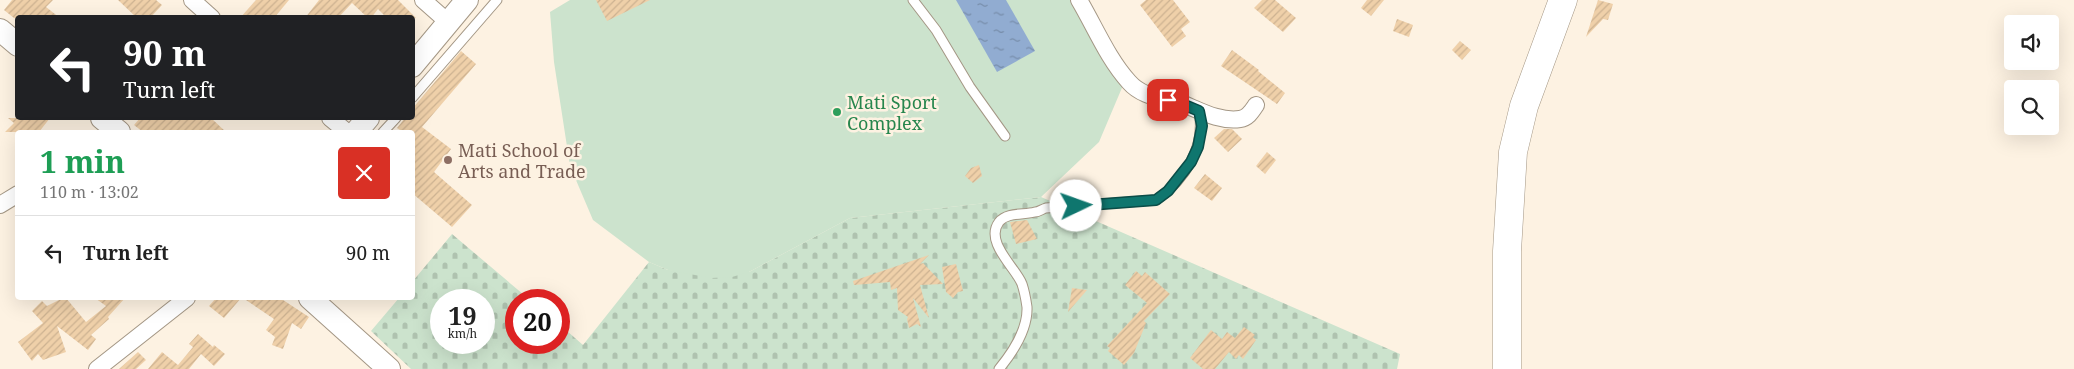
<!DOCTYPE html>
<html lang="en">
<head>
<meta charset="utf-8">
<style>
  :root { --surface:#fff; --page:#f2f2f2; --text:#222; --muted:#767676; --line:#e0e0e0 }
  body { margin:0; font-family:"Noto Serif",serif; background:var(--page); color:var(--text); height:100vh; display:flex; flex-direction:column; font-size:19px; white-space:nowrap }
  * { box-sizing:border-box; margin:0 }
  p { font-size:16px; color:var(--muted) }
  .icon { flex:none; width:28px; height:28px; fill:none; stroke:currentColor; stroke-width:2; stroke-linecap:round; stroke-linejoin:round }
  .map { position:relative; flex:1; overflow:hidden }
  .details { position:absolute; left:15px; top:130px; width:400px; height:170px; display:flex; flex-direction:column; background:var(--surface); border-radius:5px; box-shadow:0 5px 20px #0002 }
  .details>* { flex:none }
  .top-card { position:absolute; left:15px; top:15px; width:400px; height:105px; border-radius:5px; box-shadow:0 5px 20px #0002; background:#202124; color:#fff; overflow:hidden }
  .fabs { position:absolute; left:2004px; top:15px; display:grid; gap:10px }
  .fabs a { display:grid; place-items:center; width:55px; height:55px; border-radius:5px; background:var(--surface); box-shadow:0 5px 20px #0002; font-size:25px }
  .speed { position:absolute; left:430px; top:289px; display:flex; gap:10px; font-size:25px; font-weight:700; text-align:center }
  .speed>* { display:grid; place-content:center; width:65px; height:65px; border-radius:50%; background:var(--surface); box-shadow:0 5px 20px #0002; line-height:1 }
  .speed small { font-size:12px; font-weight:400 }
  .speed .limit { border:8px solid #d22; background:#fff; color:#111 }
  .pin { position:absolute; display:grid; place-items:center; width:42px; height:42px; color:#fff; margin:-21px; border-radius:10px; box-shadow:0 2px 8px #0006 }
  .me { position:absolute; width:55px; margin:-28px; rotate:87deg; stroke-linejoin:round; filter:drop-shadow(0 0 4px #0008) }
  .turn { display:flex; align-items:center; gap:18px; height:105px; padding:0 25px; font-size:22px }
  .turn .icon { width:65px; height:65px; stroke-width:2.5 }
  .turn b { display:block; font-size:35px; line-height:42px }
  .round { display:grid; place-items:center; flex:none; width:52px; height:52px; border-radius:5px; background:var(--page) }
  .summary { display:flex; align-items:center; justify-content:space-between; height:85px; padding:0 25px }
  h1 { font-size:30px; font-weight:700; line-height:38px; color:#1e9e55 }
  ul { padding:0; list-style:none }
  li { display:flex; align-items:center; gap:15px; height:75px; padding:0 25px; border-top:1px solid var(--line) }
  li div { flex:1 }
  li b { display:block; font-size:19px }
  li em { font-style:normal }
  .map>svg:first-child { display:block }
  .cemetery { fill:url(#cemetery-stones); fill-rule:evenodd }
  .pitch { fill:#cce3cd }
  .water { fill:url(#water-ripples) }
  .building { fill:url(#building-hatch) }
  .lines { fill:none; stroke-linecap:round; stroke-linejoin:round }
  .lane-casing { stroke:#a49785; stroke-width:11 }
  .street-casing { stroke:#a49785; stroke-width:18 }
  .secondary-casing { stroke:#a49785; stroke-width:24 }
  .highway-casing { stroke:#a49785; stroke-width:29 }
  .lane { stroke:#fff; stroke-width:9 }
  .street { stroke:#fff; stroke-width:16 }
  .secondary { stroke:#fff; stroke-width:22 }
  .highway { stroke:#fff; stroke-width:28 }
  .route-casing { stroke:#0a4d48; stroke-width:12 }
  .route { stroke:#0f766e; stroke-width:9 }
  .leisure-dot { fill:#2e9e5b; stroke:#fdf2e2; stroke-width:2 }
  .education-dot { fill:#8d6e63; stroke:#fdf2e2; stroke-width:2 }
  .labels { text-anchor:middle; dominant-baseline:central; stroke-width:5; stroke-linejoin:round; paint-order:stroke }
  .leisure-label { font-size:18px; fill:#27864d; stroke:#fdf2e2; text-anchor:start }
  .education-label { font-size:18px; fill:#785e54; stroke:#fdf2e2; text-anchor:start }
</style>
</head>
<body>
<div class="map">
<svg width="2074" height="369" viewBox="0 0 2074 369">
  <defs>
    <pattern id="cemetery-stones" width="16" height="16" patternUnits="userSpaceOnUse" patternTransform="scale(1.25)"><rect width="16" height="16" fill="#cce3cd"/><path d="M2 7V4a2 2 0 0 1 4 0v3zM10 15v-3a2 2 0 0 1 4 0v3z" fill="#afc2af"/></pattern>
    <pattern id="water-ripples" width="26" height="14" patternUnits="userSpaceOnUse" patternTransform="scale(1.25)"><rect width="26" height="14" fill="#91acd1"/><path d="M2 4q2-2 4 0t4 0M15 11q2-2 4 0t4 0" fill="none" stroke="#768ca9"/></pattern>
    <pattern id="building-hatch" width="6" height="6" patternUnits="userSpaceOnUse" patternTransform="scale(1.25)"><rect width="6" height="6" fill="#efd0a9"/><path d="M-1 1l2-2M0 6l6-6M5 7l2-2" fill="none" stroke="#cdb291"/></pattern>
  </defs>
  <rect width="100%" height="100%" fill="#fdf2e2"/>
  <path class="cemetery" d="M1041,197L1400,354L1397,369H411L371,331L399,298H412L413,281L452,234L530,300H516V342H559V324L583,345L649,262L668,270L749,272L850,218ZM441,300H484V342H441Z"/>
  <path class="pitch" d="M570,0H1073L1124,83L1099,142L1041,197L850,218L749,272L732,277L711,278L668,270L649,262L593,220L570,166L554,62L550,12Z"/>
  <path class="water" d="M956,0H1006L1035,51L997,72Z"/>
  <g class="building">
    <path d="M12,0H53L46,7L60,18H14L4,10Z"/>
    <path d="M118,0H156L162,5L150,18H137Z"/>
    <path d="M256,0H289L274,18H240Z"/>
    <path d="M319,0H398L416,18H387L378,9L371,18H368L352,3L338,18H305Z"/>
    <path d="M596,0H650L607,21Z"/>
    <path d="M1146,0H1173L1190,22L1181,29L1186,36L1172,47L1140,5Z"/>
    <path d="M1262,0H1275L1296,18L1283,32L1254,8Z"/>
    <path d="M1367,0H1384L1371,16L1361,8Z"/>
    <path d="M1598,0L1613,4L1608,20L1603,19L1586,37Z"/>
    <path d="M1397,19L1413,25L1409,37L1393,31Z"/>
    <path d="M1460,41L1471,50L1462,60L1452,50Z"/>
    <path d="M1232,50L1259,70L1258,71L1285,93L1277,104L1221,66Z"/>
    <path d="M461,51L476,64L422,127L451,149L434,172L472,205L452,227L412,193V132H403L397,128L405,118H412V109Z"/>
    <path d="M8,118H50L39,132H5L14,123Z"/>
    <path d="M140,118H211L226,132H143L134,125Z"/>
    <path d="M1224,129H1232L1242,139L1228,152L1214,138Z"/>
    <path d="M1267,152L1276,160L1265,174L1256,166Z"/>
    <path d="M979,165L982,176L973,183L965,176L971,168Z"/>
    <path d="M1205,174L1222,188L1212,201L1194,188Z"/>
    <path d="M1027,220L1037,239L1016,244L1010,222Z"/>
    <path d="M929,255L920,264L923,263L943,284L920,285L929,318L913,298L921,327L917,324L909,328L907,319L908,317L898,310L897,288L891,290L890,282L854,285L853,281Z"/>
    <path d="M956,264L963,291L958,292L953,298L946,292L942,267Z"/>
    <path d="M1136,271L1142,276L1145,272L1170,294L1144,321L1146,323L1134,353L1124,365L1108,351L1110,348L1107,346L1147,303L1125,285Z"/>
    <path d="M1072,288L1087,290L1068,312Z"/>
    <path d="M63,298H66L86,322L106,306L95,298H125L108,317L109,319L91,335L96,339L88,350L57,326L66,352L43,360L38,354L32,361L18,342L43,323L32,311L42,301L47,306Z"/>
    <path d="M216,298H241L224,318L209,306Z"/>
    <path d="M243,298H280L309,317L301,329L292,323L283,349L272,345L275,337L266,330L274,319Z"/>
    <path d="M1244,327L1255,335L1253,337L1256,340L1243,359L1239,355L1236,359L1229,352L1215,369H1203L1190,358L1211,330L1222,339L1227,332L1235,338Z"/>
    <path d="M198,334L213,347L214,345L225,354L214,366L201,354L189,369H148L162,352L178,365L193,347L189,344Z"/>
    <path d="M138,352L146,360L136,369H119Z"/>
  </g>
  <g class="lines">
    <g class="lane-casing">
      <g id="lane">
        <path d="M913,0L936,30L970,87L1005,136"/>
        <path d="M412,98L497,0"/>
        <path d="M383,132L396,118"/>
        <path d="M999,369C1013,352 1028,330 1027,307C1026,300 1024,290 1022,284C1016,268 984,242 999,222C1007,212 1024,215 1035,212C1039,212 1042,209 1046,208L1156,200C1185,180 1206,147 1199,111"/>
      </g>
    </g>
    <g class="street-casing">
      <g id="street">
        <path d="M192,0L212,18"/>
        <path d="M423,0L449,23"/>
        <path d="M1079,0C1095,27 1108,59 1129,82C1143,98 1162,97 1181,103C1199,110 1219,122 1240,119C1248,118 1252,111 1256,105"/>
        <path d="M330,118L347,132"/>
        <path d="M0,205L18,194"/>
        <path d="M97,369L187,298"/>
      </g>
    </g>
    <g class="secondary-casing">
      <g id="secondary">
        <path d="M0,30L18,45"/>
        <path d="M412,66L467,0"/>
        <path d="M102,118L119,132"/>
        <path d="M356,132L368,118"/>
        <path d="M310,298L389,369"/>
      </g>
    </g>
    <g class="highway-casing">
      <path id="highway" d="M1507,369V251L1513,152L1524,106L1563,0"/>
    </g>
    <use href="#lane" class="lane"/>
    <use href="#street" class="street"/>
    <use href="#secondary" class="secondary"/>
    <use href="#highway" class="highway"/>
  </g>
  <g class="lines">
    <g class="route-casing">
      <path id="route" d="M1076,206L1156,200L1168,191L1191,162L1198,147L1202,126L1199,111L1180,103L1168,100"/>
    </g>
    <use href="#route" class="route"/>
  </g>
  <circle class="leisure-dot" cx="837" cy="112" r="5"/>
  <circle class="education-dot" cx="448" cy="160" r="5"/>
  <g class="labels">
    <g class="leisure-label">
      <text x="847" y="102">Mati Sport<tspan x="847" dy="21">Complex</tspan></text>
    </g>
    <g class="education-label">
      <text x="458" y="150">Mati School of<tspan x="458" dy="21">Arts and Trade</tspan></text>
    </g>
  </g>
</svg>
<div class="fabs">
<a><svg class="icon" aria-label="sound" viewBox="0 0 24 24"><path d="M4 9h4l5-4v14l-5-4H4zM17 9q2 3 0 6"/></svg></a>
<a><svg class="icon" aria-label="search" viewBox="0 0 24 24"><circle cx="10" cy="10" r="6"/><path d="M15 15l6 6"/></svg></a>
</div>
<div class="speed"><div>19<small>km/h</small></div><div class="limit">20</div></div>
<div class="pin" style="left:1168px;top:100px;background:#d93025"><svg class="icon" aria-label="arrive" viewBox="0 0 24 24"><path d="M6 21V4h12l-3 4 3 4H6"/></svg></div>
<svg class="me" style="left:1076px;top:206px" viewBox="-20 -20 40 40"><circle r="19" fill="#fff"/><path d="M0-13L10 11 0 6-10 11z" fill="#0f766e"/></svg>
<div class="top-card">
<div class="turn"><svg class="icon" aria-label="left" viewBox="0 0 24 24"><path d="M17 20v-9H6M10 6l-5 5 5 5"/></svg><div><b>90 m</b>Turn left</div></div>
</div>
<section class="details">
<div class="summary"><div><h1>1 min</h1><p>110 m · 13:02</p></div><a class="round" style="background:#d93025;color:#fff"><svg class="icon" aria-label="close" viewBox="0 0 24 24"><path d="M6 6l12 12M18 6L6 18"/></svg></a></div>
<ul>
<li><svg class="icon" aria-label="left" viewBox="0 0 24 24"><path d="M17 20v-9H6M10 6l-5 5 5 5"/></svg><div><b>Turn left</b></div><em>90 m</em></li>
</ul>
</section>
</div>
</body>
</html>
